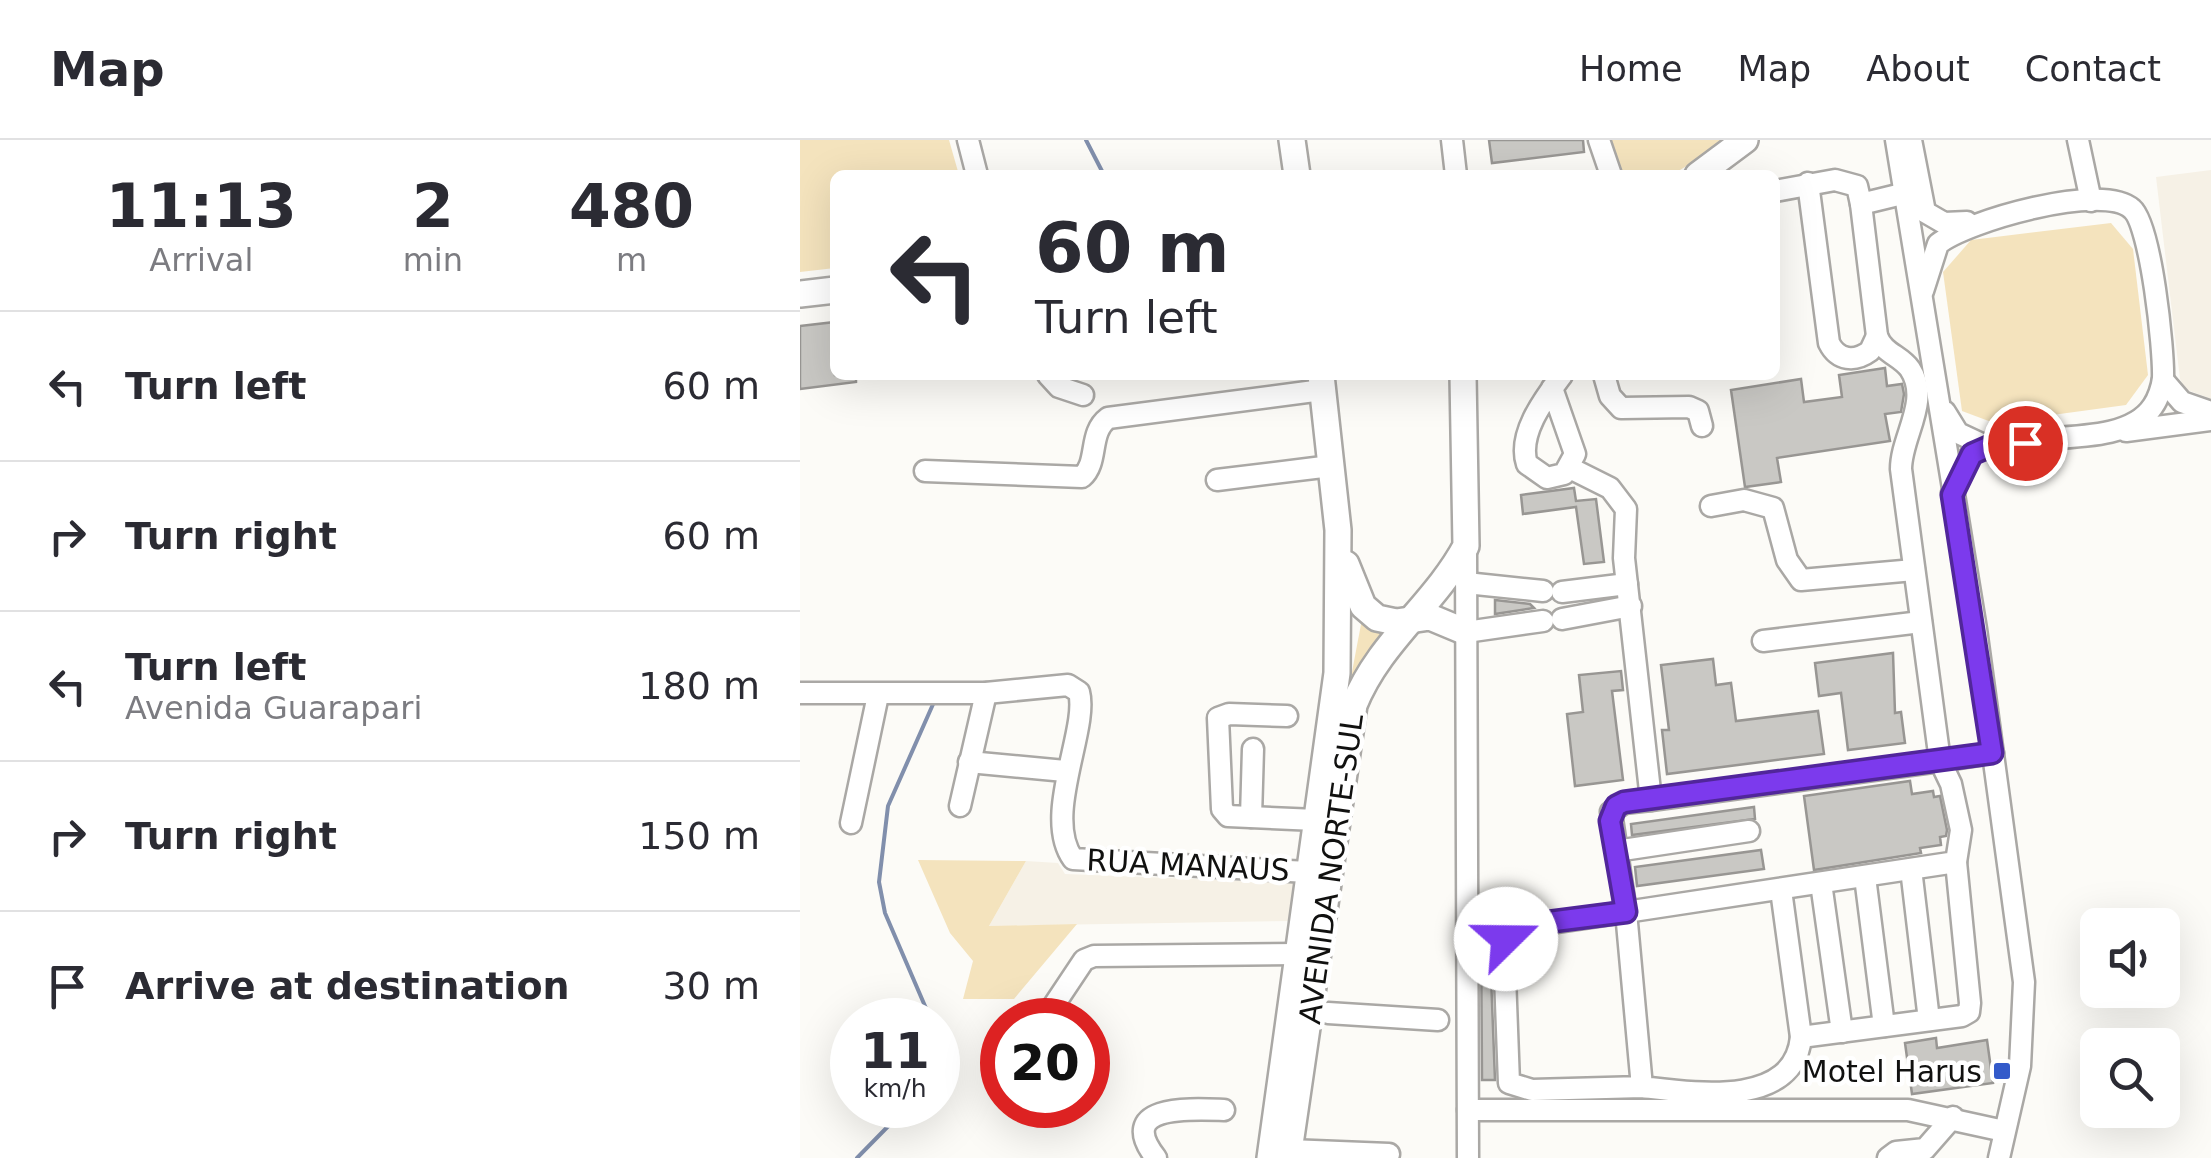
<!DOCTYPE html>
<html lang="en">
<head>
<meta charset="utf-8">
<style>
  :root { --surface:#fff; --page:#f2f2f3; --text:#2b2b33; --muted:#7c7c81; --line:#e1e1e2 }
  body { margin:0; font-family:"DejaVu Sans",sans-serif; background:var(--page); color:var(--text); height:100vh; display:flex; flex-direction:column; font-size:38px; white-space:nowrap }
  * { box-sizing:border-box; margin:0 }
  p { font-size:32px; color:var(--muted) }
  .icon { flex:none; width:55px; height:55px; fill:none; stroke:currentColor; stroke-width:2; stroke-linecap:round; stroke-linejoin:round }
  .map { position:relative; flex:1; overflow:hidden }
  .panel { display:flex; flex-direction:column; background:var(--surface); width:800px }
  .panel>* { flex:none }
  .guide { position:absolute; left:30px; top:30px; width:950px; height:210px; border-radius:15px; box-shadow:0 10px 40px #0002; background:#fff; color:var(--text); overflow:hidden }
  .fabs { position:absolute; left:1280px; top:768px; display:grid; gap:20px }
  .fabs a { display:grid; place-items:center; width:100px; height:100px; border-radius:15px; background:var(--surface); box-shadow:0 10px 40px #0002; font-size:50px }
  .speed { position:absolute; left:30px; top:858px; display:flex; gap:20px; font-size:50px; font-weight:700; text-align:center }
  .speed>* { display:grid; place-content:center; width:130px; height:130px; border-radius:50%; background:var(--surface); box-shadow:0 10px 40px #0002; line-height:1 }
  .speed small { font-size:25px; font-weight:400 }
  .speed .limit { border:15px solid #d22; background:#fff; color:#111 }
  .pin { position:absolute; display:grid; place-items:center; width:85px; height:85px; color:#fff; margin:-42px; border:5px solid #fff; border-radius:50%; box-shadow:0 2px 10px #0007 }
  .me { position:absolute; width:110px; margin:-55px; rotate:68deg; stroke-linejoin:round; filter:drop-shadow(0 0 8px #0008) }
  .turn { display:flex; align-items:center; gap:35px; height:210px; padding:0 40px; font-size:45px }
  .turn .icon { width:130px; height:130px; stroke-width:2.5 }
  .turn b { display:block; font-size:70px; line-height:85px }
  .eta { display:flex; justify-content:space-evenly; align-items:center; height:170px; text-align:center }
  .eta b { font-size:60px; font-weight:800; line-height:70px }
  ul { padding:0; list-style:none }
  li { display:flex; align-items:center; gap:30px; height:150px; padding:0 40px; border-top:2px solid var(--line) }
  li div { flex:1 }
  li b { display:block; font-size:38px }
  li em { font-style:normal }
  header { display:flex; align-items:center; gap:60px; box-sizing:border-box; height:140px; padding:0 50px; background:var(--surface); border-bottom:2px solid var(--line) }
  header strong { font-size:48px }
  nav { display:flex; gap:55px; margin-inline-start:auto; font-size:35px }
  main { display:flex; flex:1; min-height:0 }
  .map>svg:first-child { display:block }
  .built { fill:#f6f1e6 }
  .green { fill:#f4e3bd }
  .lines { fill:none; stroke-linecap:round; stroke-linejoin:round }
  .stream { stroke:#818fac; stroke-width:4 }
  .building { fill:#c9c8c4; stroke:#989693; stroke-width:2.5 }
  .minor-casing { stroke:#aaa8a5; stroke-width:25 }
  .major-casing { stroke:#aaa8a5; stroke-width:30 }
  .minor { stroke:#fff; stroke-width:20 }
  .major { stroke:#fff; stroke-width:25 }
  .route-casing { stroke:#51269a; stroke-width:25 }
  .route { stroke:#7c3aed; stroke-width:18 }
  .poi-dot { fill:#335aca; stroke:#fff; stroke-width:4 }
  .labels { text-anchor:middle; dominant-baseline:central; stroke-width:9; stroke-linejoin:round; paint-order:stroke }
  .street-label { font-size:30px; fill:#111110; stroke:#fff }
  .poi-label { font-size:30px; fill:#111110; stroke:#fff; text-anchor:end }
</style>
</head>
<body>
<header>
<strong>Map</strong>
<nav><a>Home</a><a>Map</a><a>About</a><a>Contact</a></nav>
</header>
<main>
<section class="panel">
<div class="eta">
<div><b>11:13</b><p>Arrival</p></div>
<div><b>2</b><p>min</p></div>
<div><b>480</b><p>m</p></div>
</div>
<ul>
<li><svg class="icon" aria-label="left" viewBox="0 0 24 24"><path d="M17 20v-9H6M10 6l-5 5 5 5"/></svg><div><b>Turn left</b></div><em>60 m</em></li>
<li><svg class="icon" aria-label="right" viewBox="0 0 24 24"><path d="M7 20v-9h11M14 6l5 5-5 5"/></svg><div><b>Turn right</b></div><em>60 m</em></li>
<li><svg class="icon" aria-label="left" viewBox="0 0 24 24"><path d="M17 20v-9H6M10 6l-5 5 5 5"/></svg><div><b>Turn left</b><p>Avenida Guarapari</p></div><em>180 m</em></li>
<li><svg class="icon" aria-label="right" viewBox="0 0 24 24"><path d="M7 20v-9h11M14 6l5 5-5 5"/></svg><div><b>Turn right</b></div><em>150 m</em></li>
<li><svg class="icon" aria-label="arrive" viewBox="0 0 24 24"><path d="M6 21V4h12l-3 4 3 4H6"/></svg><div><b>Arrive at destination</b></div><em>30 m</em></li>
</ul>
</section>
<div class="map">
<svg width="1411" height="1018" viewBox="0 0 1411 1018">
  <rect width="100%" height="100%" fill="#fcfbf7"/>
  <g class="built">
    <path d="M1411,30V259L1385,249L1380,239L1356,37Z"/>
    <path d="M226,721L258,723L265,734L496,743L491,781L189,786Z"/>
  </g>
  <g class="green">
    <path d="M0,0H149L159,35H35V128L0,132Z"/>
    <path d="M809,0H928L872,35H824L812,20Z"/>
    <path d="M1311,83L1333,109L1348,235L1326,265L1194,283L1162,271L1143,132L1171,100Z"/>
    <path d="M562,479L590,492L548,553Z"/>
    <path d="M118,720L226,721L189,786L277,784L214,859H163L173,821L150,793Z"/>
  </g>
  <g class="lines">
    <g class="stream">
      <path d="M286,0L304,35"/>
      <path d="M131,880L85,773L79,742L88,666L134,562"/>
      <path d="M138,905V919"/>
      <path d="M57,1018L109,965"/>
    </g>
  </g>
  <g class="building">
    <path d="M689,0H783L784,12L692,23Z"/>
    <path d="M35,182V235H56V242L0,249V186Z"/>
    <path d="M1085,228L1087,246L1102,244L1104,254L1101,272L1085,274L1090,301L977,318L981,342L945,347L931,250L1001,239L1004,262L1042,257L1039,235Z"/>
    <path d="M774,348L776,361L796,359L804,422L784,424L776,367L723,374L721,355Z"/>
    <path d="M695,460L730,464L734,468L695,474Z"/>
    <path d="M1093,513L1095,573L1101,572L1105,603L1048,610L1041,553L1019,556L1015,523Z"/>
    <path d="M913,519L916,545L931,543L936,581L1018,571L1024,614L867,634L862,590H869L861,525Z"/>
    <path d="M821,531L823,550L812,551L823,640L775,646L767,574L783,572L779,535Z"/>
    <path d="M1110,641L1112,654L1133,651L1134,657L1140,656L1147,690L1146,696L1140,697L1141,705L1120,708L1121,713L1014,730L1004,656Z"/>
    <path d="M954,667L955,679L832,695L831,684Z"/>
    <path d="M961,710L964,729L837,746L835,727Z"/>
    <path d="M681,779H700L690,810L695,940H682Z"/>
    <path d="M1136,898L1137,908L1187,900L1193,943L1112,954L1105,903Z"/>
  </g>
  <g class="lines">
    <g class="minor-casing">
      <g id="minor">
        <path d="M168,0L177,35"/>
        <path d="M652,0L656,35"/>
        <path d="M799,0L811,35"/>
        <path d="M1096,0L1176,489L1224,842L1220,926L1199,1018"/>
        <path d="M1111,0L1125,72L1144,83L1167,82"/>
        <path d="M1278,0L1291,61"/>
        <path d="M1008,43L1029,203C1038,221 1055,222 1070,211L1077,196"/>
        <path d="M975,51L1035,40L1057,46L1061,64L1102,54"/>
        <path d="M1123,151L1138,104C1166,81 1303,42 1332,69C1351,85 1364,210 1363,238C1362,247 1358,259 1353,266C1322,314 1213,286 1173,313C1162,321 1157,341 1152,353"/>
        <path d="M248,235L259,247L283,255"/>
        <path d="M804,235L810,256L821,268L889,267L898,271L902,286"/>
        <path d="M1363,240L1382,262L1411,272"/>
        <path d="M752,248L775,314L764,334L747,338L727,324C717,294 745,258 762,235"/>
        <path d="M1145,272L1158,293L1188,307"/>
        <path d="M1326,291L1411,280"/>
        <path d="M770,328L810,348L826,369L824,418L851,660L1140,621L1101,329C1101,296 1131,261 1110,229C1100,215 1084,214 1077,196L1061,64"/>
        <path d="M125,331L282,337C299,322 288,293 308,278L522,250"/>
        <path d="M417,340L531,326"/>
        <path d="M911,366L944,360L973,368L987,420L1001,440L1114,430"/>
        <path d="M666,406L668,1018"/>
        <path d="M666,443L743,451"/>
        <path d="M762,452L827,444"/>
        <path d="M762,479L831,466"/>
        <path d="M666,492L743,481"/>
        <path d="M963,501L1121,482"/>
        <path d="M0,553H186L268,545L279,552C289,589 242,676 273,719L508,732"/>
        <path d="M487,576L429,574L418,578L422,669L428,676L516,680"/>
        <path d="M169,622L265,631"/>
        <path d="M851,660L824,663L811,672L826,772L1156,722L1161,690L1151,644L1140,621L1193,613"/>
        <path d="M160,666L186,553"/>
        <path d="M451,677L453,609"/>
        <path d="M51,683L78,555"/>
        <path d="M816,711L949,691"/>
        <path d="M1111,729L1129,880"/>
        <path d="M1065,737L1084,886"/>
        <path d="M1021,743L1042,892"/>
        <path d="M981,750L1001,897L1162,876L1169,872L1170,863L1156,722"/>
        <path d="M252,868L284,820L294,816L498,814"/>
        <path d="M528,873L638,880"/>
        <path d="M842,947L732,950L709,943L704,809L710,789L826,772L842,947C893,953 994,969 1001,897"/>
        <path d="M668,970H1108L1204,991"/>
        <path d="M489,1010L589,1014"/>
        <path d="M356,1018C313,963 395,969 424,970"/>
        <path d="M1088,1018L1096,1012L1125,1009L1153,977"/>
      </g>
    </g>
    <g class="major-casing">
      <g id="major">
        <path d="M492,0L497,35"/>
        <path d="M898,35L945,0"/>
        <path d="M0,154L35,150"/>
        <path d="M546,424L563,466L577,478L596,482L630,477L666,492"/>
        <path d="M470,1018L537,533L538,390L521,235"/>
        <path d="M488,1018L554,565C579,502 635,464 666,406L663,235"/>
      </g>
    </g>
    <use href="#minor" class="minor"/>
    <use href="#major" class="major"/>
  </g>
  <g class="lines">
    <g class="route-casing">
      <path id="route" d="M706,799L716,786L826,772L810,681L816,666L824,662L1192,613L1152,355L1172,314L1188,307L1225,303"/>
    </g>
    <use href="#route" class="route"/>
  </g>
  <rect class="poi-dot" x="1192" y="921" width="20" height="20" rx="5"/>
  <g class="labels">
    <g class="street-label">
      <text transform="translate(388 725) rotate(3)">RUA MANAUS</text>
      <text transform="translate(531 729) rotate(-82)">AVENIDA NORTE-SUL</text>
    </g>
    <g class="poi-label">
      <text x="1182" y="931">Motel Harus</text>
    </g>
  </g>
</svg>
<div class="fabs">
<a><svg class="icon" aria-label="sound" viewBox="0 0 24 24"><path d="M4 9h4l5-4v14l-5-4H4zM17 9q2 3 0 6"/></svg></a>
<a><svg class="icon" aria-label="search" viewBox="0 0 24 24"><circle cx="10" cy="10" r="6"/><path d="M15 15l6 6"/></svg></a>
</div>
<div class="speed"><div>11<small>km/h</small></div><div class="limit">20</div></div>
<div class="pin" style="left:1225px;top:303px;background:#d93025"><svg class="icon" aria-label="arrive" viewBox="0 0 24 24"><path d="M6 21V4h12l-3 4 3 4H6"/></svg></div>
<svg class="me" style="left:706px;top:799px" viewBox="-20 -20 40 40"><circle r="19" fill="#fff"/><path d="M0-13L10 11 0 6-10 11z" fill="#7c3aed"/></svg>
<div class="guide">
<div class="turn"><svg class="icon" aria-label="left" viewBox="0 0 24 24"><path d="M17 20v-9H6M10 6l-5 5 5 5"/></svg><div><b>60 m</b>Turn left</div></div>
</div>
</div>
</main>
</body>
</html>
